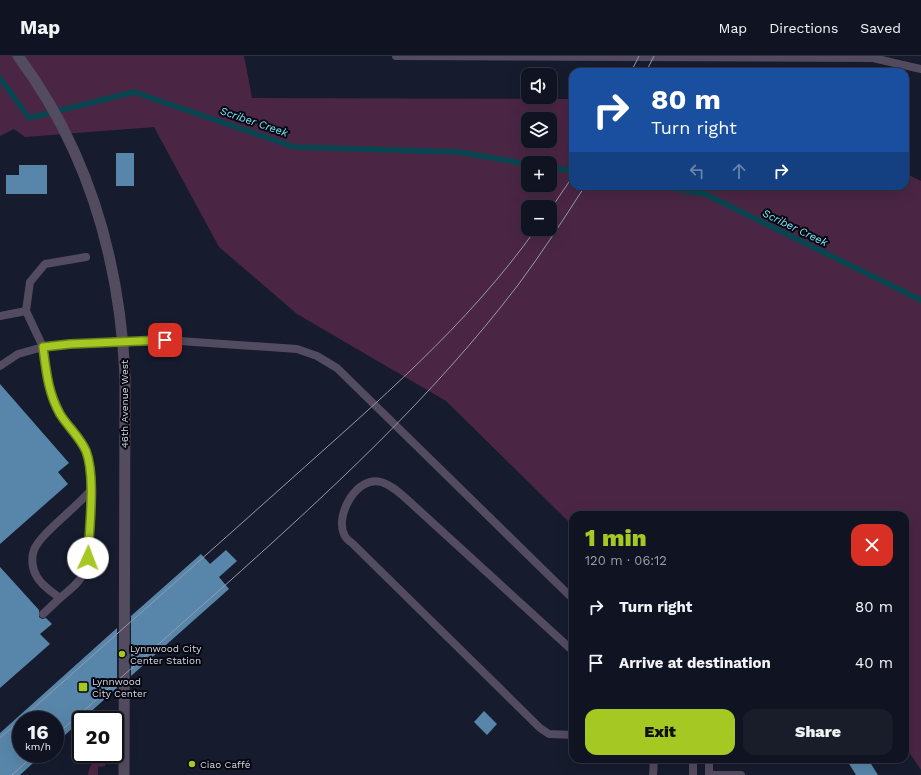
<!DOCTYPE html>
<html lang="en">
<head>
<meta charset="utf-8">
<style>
  :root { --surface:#101422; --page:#191d2a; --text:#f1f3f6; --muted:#9c9ea5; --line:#303340; --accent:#a5c823 }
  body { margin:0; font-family:"Work Sans",sans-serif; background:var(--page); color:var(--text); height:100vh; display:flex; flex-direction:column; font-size:15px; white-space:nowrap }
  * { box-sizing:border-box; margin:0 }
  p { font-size:13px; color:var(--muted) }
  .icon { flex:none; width:22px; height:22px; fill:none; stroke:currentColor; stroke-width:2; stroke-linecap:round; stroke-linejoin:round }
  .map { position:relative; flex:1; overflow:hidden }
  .panel { position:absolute; left:569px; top:455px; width:340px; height:252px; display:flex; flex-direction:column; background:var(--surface); border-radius:12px; box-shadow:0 4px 16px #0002,0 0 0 1px var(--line) }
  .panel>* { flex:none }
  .hud { position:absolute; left:569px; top:12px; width:340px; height:122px; border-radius:12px; box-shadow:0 4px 16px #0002,0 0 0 1px var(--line); background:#1a4fa0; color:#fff; overflow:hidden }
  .fabs { position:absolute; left:521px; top:12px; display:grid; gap:8px }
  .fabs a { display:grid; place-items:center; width:36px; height:36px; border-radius:8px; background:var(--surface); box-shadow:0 4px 16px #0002,0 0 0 1px var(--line); font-size:20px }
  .speed { position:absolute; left:12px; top:655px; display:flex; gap:8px; font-size:20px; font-weight:700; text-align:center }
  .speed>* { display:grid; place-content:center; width:52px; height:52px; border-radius:50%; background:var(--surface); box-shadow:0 4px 16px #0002,0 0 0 1px var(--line); line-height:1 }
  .speed small { font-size:10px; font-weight:400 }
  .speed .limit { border:2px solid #111; border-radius:6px; background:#fff; color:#111 }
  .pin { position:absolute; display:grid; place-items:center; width:34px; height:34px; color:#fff; margin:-17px; border-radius:8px; box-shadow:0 2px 6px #0006 }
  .me { position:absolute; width:44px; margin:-22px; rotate:2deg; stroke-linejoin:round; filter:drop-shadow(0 0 3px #0008) }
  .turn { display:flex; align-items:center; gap:14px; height:84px; padding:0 16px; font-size:18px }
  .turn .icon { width:52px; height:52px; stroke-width:2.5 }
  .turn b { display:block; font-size:28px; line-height:34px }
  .lanes { display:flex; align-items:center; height:38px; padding:0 16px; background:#0003; justify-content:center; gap:20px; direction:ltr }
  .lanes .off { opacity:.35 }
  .round { display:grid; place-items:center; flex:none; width:42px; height:42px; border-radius:12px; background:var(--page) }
  .head { display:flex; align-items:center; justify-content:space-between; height:68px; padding:0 16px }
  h1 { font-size:24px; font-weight:800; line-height:30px; color:var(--accent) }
  .button { display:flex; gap:8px; margin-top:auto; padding:8px 16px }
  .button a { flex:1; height:46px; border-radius:12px; background:var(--accent); color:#111; font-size:16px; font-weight:800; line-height:46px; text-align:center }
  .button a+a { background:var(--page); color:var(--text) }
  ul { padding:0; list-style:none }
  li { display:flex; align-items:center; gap:12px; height:56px; padding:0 16px }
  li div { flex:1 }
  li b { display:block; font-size:15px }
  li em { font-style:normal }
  header { display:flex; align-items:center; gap:24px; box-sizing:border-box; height:56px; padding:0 20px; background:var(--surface); border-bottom:1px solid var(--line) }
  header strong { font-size:19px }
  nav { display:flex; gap:22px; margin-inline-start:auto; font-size:14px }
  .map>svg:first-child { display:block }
  .green { fill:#4a2644; fill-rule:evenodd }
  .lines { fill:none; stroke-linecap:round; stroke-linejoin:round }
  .stream { stroke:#074550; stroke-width:5.5 }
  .building { fill:#5886aa }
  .service { stroke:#534b5f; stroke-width:8 }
  .tertiary { stroke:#534b5f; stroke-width:11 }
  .tram { stroke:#979aaa; stroke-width:1 }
  .tertiary-bridge { stroke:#534b5f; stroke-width:11 }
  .route-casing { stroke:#6b8217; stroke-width:10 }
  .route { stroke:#a5c823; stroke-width:7 }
  .poi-dot { fill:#a5c823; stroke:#05060e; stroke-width:1.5 }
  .labels { text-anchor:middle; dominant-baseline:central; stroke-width:4; stroke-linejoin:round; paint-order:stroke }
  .street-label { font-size:10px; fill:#d4d7e5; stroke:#05060e }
  .poi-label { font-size:10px; fill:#d4d7e5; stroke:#05060e; text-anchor:start }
  .water-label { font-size:11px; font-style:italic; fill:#77e4fb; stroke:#05060e }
</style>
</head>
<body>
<header>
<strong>Map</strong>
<nav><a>Map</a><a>Directions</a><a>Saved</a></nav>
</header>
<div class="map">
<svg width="921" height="719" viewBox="0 0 921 719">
  <rect width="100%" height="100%" fill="#161b2e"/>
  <g class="green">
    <path d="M0,0H244L252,42L573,43V130H905V117L921,125V714L905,690V459H573V470L446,345L297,258L219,191L154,71L25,81L14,73L0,80ZM528,63H550V85H528ZM528,107H550V129H528ZM528,151H550V173H528Z"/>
    <path d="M105,702V710L98,711V719H88C89,708 95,703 105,702Z"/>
  </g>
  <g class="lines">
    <g class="stream">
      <path d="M0,22L29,62L134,36L294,91L459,96L528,108"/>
      <path d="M550,111L573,115"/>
      <path d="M657,130L705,138L921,244"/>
    </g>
  </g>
  <g class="building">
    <rect x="116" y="97" width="18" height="33"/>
    <path d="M19,109H47V138H6V119H19Z"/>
    <path d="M0,328L69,407L58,416L68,428L0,488Z"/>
    <path d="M226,494L237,505L219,521L229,533L131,620V560L201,498L210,508Z"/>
    <path d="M0,511L39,554V561L42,563L46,562L52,568L40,578L50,588L0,632Z"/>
    <path d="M117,572V632L55,688V664H21V698H43L20,719H0V677Z"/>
    <path d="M484,655L497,668L487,679L474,666Z"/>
    <path d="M846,703H868L878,719H856Z"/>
  </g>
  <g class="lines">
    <g class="service">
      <path d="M396,0L873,2"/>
      <path d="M873,0V2L921,13"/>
      <path d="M0,260L26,255"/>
      <path d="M0,310L18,298L43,291L26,255L30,226L45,208L86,201"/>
      <path d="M90,435C77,451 40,478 34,494C31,502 32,513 37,521C42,530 52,536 60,542C68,535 80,527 84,516C91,496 94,415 86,395C80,381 68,371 60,358C48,337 46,314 43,291L70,288L165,284L297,293L317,300L337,312L573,543"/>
      <path d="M43,558L60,542"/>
      <path d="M573,595L411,447C402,439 392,429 381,426C357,419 335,459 344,478C345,481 349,485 352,487L540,672L549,678L573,679"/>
      <path d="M693,703V719"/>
      <path d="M709,703V719"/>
      <path d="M653,719L654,703"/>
      <path d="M709,719H741"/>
    </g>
    <path class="tertiary" d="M124,719L125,321"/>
    <g class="tram">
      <path d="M631,16L639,0"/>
      <path d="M646,16L654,0"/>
      <path d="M550,154L573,120"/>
      <path d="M55,680C111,631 166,581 222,532C327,438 432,342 518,229C542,197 563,164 585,130"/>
      <path d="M0,682C96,596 193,511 289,425C377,346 467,270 536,173"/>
      <path d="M12,719L35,698"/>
    </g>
    <path class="tertiary-bridge" d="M18,0C88,94 120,205 125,321"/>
  </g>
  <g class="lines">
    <g class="route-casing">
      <path id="route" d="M88,502C89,473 96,421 86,395C80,381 68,371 60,358C48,337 46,314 43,291L70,288L165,284"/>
    </g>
    <use href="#route" class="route"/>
  </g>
  <g class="poi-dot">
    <circle cx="122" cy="598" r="4"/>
    <rect x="78" y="626" width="10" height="10" rx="2"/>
    <circle cx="192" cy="708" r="4"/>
  </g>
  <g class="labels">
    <g class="street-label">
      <text transform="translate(124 348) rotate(-90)">46th Avenue West</text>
    </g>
    <g class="poi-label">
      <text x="130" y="592">Lynnwood City<tspan x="130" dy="12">Center Station</tspan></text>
      <text x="92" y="625">Lynnwood<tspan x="92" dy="12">City Center</tspan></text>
      <text x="200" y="708">Ciao Caffé</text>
    </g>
    <g class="water-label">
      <text transform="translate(254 66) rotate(19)">Scriber Creek</text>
      <text transform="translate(795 172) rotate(26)">Scriber Creek</text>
    </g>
  </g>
</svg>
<div class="fabs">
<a><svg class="icon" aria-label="sound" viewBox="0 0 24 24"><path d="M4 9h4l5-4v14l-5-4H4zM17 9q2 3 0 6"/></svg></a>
<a><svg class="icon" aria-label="layers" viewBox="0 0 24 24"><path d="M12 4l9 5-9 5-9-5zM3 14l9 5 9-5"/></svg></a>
<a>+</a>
<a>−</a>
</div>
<div class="speed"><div>16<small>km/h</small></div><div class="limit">20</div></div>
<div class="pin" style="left:165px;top:284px;background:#d93025"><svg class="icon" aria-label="arrive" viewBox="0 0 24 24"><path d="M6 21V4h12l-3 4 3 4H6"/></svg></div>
<svg class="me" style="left:88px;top:502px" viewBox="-20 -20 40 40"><circle r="19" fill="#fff"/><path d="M0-13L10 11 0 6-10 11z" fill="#a5c823"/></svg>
<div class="hud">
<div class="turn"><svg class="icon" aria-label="right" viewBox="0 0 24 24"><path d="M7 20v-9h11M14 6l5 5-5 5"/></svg><div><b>80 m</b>Turn right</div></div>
<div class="lanes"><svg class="icon off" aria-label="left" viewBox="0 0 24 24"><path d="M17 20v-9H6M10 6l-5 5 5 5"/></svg><svg class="icon off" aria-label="ahead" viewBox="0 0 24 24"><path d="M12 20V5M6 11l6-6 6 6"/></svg><svg class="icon" aria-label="right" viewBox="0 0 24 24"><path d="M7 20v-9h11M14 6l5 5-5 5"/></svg></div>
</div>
<section class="panel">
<div class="head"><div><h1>1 min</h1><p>120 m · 06:12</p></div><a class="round" style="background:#d93025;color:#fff"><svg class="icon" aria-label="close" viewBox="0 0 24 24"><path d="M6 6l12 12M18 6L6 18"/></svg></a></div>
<ul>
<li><svg class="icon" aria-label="right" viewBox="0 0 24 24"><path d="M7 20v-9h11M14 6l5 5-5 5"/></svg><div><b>Turn right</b></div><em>80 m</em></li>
<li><svg class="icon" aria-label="arrive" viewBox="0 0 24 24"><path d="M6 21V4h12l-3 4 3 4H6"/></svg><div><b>Arrive at destination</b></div><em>40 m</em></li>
</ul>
<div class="button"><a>Exit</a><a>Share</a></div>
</section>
</div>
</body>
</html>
